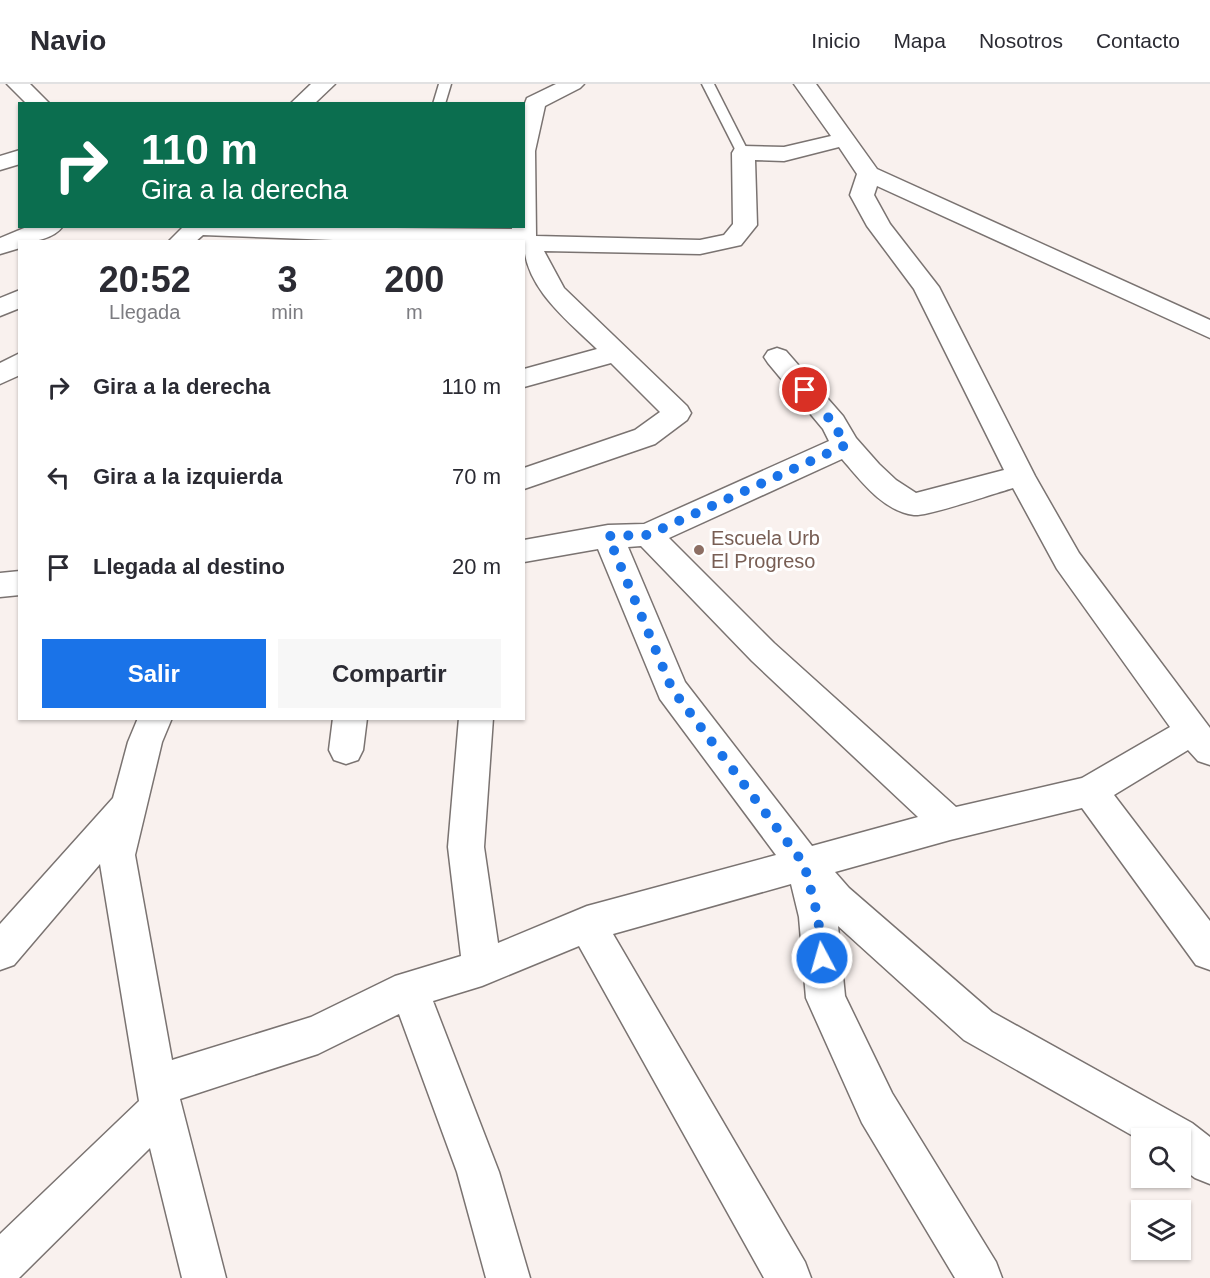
<!DOCTYPE html>
<html lang="es">
<head>
<meta charset="utf-8">
<style>
  :root { --surface:#fff; --page:#f7f7f7; --text:#2b2b33; --muted:#7c7c81; --line:#e1e1e2; --accent:#1a73e8 }
  body { margin:0; font-family:Arial,sans-serif; background:var(--page); color:var(--text); height:100vh; display:flex; flex-direction:column; font-size:22px; white-space:nowrap }
  * { box-sizing:border-box; margin:0 }
  p { font-size:20px; color:var(--muted) }
  .icon { flex:none; width:33px; height:33px; fill:none; stroke:currentColor; stroke-width:2; stroke-linecap:round; stroke-linejoin:round }
  .map { position:relative; flex:1; overflow:hidden }
  .sheet { position:absolute; left:18px; top:156px; width:507px; height:480px; display:flex; flex-direction:column; background:var(--surface); border-radius:0px; box-shadow:0 2px 4px #0004 }
  .sheet>* { flex:none }
  .top-card { position:absolute; left:18px; top:18px; width:507px; height:126px; border-radius:0px; box-shadow:0 2px 4px #0004; background:#0b6e4f; color:#fff; overflow:hidden }
  .tools { position:absolute; left:1131px; top:1044px; display:grid; gap:12px }
  .tools a { display:grid; place-items:center; width:60px; height:60px; border-radius:0px; background:var(--surface); box-shadow:0 2px 4px #0004; font-size:30px }
  .pin { position:absolute; display:grid; place-items:center; width:51px; height:51px; color:#fff; margin:-26px; border:3px solid #fff; border-radius:50%; box-shadow:0 2px 6px #0007 }
  .me { position:absolute; width:66px; margin:-33px; rotate:354deg; stroke-linejoin:round; filter:drop-shadow(0 0 4px #0008) }
  .turn { display:flex; align-items:center; gap:21px; height:126px; padding:0 24px; font-size:27px }
  .turn .icon { width:78px; height:78px; stroke-width:2.5 }
  .turn b { display:block; font-size:42px; line-height:51px }
  .eta { display:flex; justify-content:space-evenly; align-items:center; height:102px; text-align:center }
  .eta b { font-size:36px; font-weight:700; line-height:42px }
  .action { display:flex; gap:12px; margin-top:auto; padding:12px 24px }
  .action a { flex:1; height:69px; border-radius:0px; background:var(--accent); color:#fff; font-size:24px; font-weight:700; line-height:69px; text-align:center }
  .action a+a { background:var(--page); color:var(--text) }
  ul { padding:0; list-style:none }
  li { display:flex; align-items:center; gap:18px; height:90px; padding:0 24px }
  li div { flex:1 }
  li b { display:block; font-size:22px }
  li em { font-style:normal }
  header { display:flex; align-items:center; gap:36px; box-sizing:border-box; height:84px; padding:0 30px; background:var(--surface); border-bottom:2px solid var(--line) }
  header strong { font-size:28px }
  nav { display:flex; gap:33px; margin-inline-start:auto; font-size:21px }
  .map>svg:first-child { display:block }
  .lines { fill:none; stroke-linecap:round; stroke-linejoin:round }
  .service-casing { stroke:#7a7371; stroke-width:3 }
  .minor-casing { stroke:#7a7371; stroke-width:3 }
  .service { fill:#fff; fill-rule:evenodd }
  .minor { fill:#fff; fill-rule:evenodd }
  .route { stroke:#1a73e8; stroke-width:10; stroke-dasharray:0 18 }
  .education-dot { fill:#8d6e63; stroke:#fff; stroke-width:2 }
  .labels { text-anchor:middle; dominant-baseline:central; stroke-width:6; stroke-linejoin:round; paint-order:stroke }
  .education-label { font-size:20px; fill:#785e54; stroke:#fff; text-anchor:start }
</style>
</head>
<body>
<header>
<strong>Navio</strong>
<nav><a>Inicio</a><a>Mapa</a><a>Nosotros</a><a>Contacto</a></nav>
</header>
<div class="map">
<svg width="1210" height="1194" viewBox="0 0 1210 1194">
  <rect width="100%" height="100%" fill="#f9f1ee"/>
  <g class="lines">
    <g class="service-casing">
      <g id="service">
        <path d="M439,0H451L445,20H433Z"/>
        <path d="M702,0H714L749,69L747,72H739L737,69Z"/>
      </g>
    </g>
    <g class="minor-casing">
      <g id="minor">
        <path d="M7,0H30L50,20H27Z"/>
        <path d="M311,0H335L314,20H290Z"/>
        <path d="M556,0H584L580,4L545,22L535,67L536,152L700,156L724,151L733,140L732,69L735,64L743,62L784,63L831,52L794,0H816L877,85L1210,236V254L877,102L874,111L890,140L939,203L1035,392L1079,469L1210,644V681L1198,677L1188,666L1114,711L1210,837V886L1196,881L1082,724L950,756L835,788L849,804L992,928L1192,1039L1210,1053V1100L1195,1094L1180,1083V1054H1142V1057L964,956L838,842L845,912L892,1009L996,1178L1002,1194H955L862,1039L806,914L799,833L791,800L613,850L805,1178L811,1194H764L579,862L482,902L433,917L499,1088L530,1194H486L457,1088L399,930L318,970L180,1015L226,1194H182L150,1064L19,1194H0V1150L139,1017L100,780L14,881L0,886V840L113,714L128,658L138,634H172L162,658L135,771L172,976L311,933L395,892L461,872L448,763L459,634H493L484,763L498,859L587,822L776,771L660,615L598,465L524,478V456L608,441L644,440L829,357L823,345L768,279L764,273L768,267L777,264L786,267L843,332L856,354L879,380L896,396L916,409L1004,386L914,205L867,142L850,111L857,90L839,63L784,77L755,76L757,141L741,161L700,170L544,167L564,204L687,322L691,329L687,336L655,360L524,405V384L635,346L660,328L611,279L524,303V285L597,265C567,236 524,203 524,158H386L203,151L195,158H168L184,142L512,145V142H524V22L527,14ZM842,375C861,397 883,427 914,431C926,433 996,409 1013,404L1057,485L1170,643L1082,694L956,723L774,559L669,454ZM641,462L752,577L918,733L812,762L685,598L628,463Z"/>
        <path d="M20,66V80L0,86V72Z"/>
        <path d="M29,142H63C54,155 33,158 20,158V164L0,170V154Z"/>
        <path d="M20,206V224L0,232V214Z"/>
        <path d="M20,269V291L0,300V279Z"/>
        <path d="M20,487V511L0,513V489Z"/>
        <path d="M333,634H367L363,666L358,676L346,680L334,676L329,666Z"/>
      </g>
    </g>
    <use href="#service" class="service"/>
    <use href="#minor" class="minor"/>
  </g>
  <g class="lines">
    <path class="route" d="M805,306L833,339L846,361L648,451L608,452L672,605L804,780L818,833L822,874"/>
  </g>
  <circle class="education-dot" cx="699" cy="466" r="6"/>
  <g class="labels">
    <g class="education-label">
      <text x="711" y="454">Escuela Urb<tspan x="711" dy="23">El Progreso</tspan></text>
    </g>
  </g>
</svg>
<div class="tools">
<a><svg class="icon" aria-label="search" viewBox="0 0 24 24"><circle cx="10" cy="10" r="6"/><path d="M15 15l6 6"/></svg></a>
<a><svg class="icon" aria-label="layers" viewBox="0 0 24 24"><path d="M12 4l9 5-9 5-9-5zM3 14l9 5 9-5"/></svg></a>
</div>
<div class="pin" style="left:805px;top:306px;background:#d93025"><svg class="icon" aria-label="arrive" viewBox="0 0 24 24"><path d="M6 21V4h12l-3 4 3 4H6"/></svg></div>
<svg class="me" style="left:822px;top:874px" viewBox="-20 -20 40 40"><circle r="17" fill="#1a73e8" stroke="#fff" stroke-width="3"/><path d="M0-11L8 9 0 5-8 9z" fill="#fff"/></svg>
<div class="top-card">
<div class="turn"><svg class="icon" aria-label="right" viewBox="0 0 24 24"><path d="M7 20v-9h11M14 6l5 5-5 5"/></svg><div><b>110 m</b>Gira a la derecha</div></div>
</div>
<section class="sheet">
<div class="eta">
<div><b>20:52</b><p>Llegada</p></div>
<div><b>3</b><p>min</p></div>
<div><b>200</b><p>m</p></div>
</div>
<ul>
<li><svg class="icon" aria-label="right" viewBox="0 0 24 24"><path d="M7 20v-9h11M14 6l5 5-5 5"/></svg><div><b>Gira a la derecha</b></div><em>110 m</em></li>
<li><svg class="icon" aria-label="left" viewBox="0 0 24 24"><path d="M17 20v-9H6M10 6l-5 5 5 5"/></svg><div><b>Gira a la izquierda</b></div><em>70 m</em></li>
<li><svg class="icon" aria-label="arrive" viewBox="0 0 24 24"><path d="M6 21V4h12l-3 4 3 4H6"/></svg><div><b>Llegada al destino</b></div><em>20 m</em></li>
</ul>
<div class="action"><a>Salir</a><a>Compartir</a></div>
</section>
</div>
</body>
</html>
